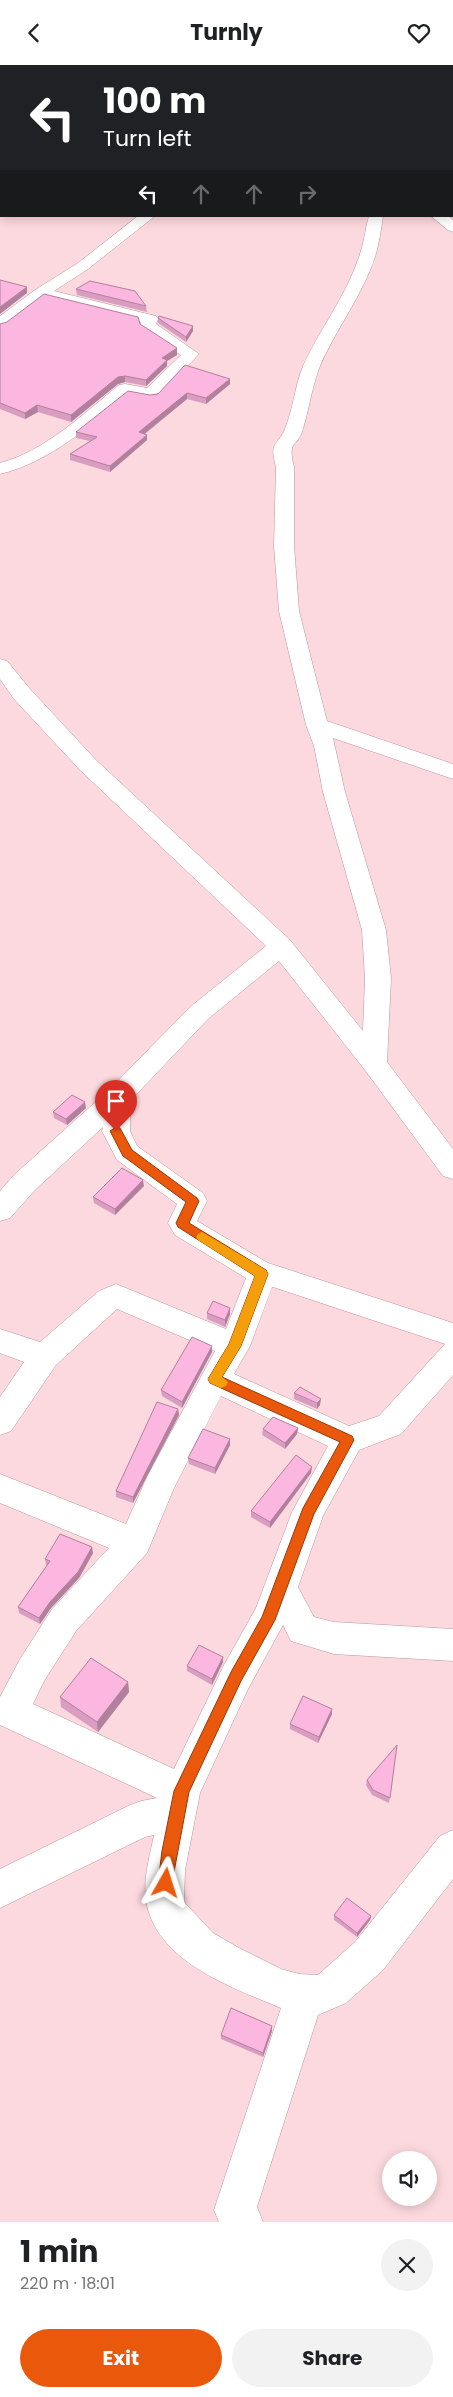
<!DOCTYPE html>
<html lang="en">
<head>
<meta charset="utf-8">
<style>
  :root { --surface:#fff; --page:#f2f2f2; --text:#202124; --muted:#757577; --accent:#ea580c }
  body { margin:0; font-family:Poppins,sans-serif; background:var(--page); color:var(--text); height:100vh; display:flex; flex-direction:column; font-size:19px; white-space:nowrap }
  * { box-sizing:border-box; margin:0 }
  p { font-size:16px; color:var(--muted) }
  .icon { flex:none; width:28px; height:28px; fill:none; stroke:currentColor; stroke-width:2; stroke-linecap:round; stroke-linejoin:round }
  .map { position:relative; height:2157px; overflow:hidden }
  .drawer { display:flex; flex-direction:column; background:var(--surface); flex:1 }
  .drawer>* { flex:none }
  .banner { position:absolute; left:0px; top:0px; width:454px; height:152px; box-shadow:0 2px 12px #0003; background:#202124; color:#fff; overflow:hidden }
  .buttons { position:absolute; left:382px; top:2086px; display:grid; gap:10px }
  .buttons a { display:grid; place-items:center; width:55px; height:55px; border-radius:50%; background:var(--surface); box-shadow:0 2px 12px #0003; font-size:25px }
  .pin { position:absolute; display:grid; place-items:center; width:42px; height:42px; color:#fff; margin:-51px -21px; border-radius:50% 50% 50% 0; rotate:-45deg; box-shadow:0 0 5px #0007 }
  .pin .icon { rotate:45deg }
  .me { position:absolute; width:55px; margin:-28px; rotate:6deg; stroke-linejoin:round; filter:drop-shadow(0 0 4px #0008) }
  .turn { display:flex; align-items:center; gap:18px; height:105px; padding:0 20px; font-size:22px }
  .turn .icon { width:65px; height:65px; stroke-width:2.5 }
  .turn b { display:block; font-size:35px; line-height:42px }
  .lanes { display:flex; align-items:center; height:48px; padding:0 20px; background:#0003; justify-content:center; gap:25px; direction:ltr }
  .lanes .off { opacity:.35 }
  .round { display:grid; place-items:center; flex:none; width:52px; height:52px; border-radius:26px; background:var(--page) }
  .headline { display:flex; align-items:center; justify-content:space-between; height:85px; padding:0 20px }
  h1 { font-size:30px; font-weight:700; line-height:38px }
  .primary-button { display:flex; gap:10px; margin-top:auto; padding:10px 20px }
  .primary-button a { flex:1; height:58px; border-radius:30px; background:var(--accent); color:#fff; font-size:20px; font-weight:700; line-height:58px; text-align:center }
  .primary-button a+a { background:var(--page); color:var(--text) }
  header { display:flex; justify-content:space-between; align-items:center; height:65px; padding:0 20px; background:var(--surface); font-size:22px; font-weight:700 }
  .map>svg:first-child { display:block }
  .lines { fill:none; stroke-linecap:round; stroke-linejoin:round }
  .minor-casing { stroke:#bd959a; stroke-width:1 }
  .minor { fill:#fff; fill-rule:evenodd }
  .wall { fill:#d89dc0 }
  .shaded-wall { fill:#b0809c }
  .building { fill:#fbb7df; stroke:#b0809c }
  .route { fill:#ea580c; stroke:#983908 }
  .slow { fill:#f59e0b }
</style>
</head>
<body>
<header><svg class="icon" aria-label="back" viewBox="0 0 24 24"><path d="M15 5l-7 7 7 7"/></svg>Turnly<svg class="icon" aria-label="heart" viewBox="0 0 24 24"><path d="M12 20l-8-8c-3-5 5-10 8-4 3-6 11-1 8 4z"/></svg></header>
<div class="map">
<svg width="453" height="2157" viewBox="0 0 453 2157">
  <rect width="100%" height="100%" fill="#fcd9de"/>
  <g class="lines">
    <g class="minor-casing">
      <g id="minor">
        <rect x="373" y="0" width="12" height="1"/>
        <rect x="0" y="115" width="1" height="8"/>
        <path d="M138,151H155L88,204L54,226L156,251L158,254L156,259L199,289L157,333L151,334L128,330C89,361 50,397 0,409V398C45,386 83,349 119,320L125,319L147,323L181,290L141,264L139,261L141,257L44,233L6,262L0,264V251L35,225L78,198Z"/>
        <path d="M369,151H383C381,165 379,179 375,192C362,231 336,264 320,301C312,321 309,344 303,364C297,384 287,374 294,402V481L299,546L327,656L453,699V714L333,673L345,727L386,865L391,913L387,997L453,1084V1114L443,1111L365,1005L279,896L208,954L131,1035L130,1066L137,1081L203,1128L207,1136L197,1156L268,1198L453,1258V1310L401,1369L359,1385L323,1451L298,1522L314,1552L334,1557L453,1564V1596L334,1589L291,1576L283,1560L248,1624L200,1728L185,1805L184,1837L213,1868L239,1883L281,1904L299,1909L318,1910L355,1877L440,1771L453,1765V1814L383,1905L346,1938L318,1950L257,2142L263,2157H219L214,2145L281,1943C231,1922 155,1896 146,1835C143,1814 150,1790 154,1770L145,1772L0,1843V1804L128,1741L141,1736L157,1733L0,1660V1632L20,1594L52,1544L109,1483L0,1438V1409L126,1459L148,1410L215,1286L117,1244L56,1300L11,1366L0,1370V1332L24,1297L0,1288V1264L40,1277L99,1226L116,1219L226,1264L246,1213L175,1170L168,1158L177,1139L117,1095L102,1066L103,1062L35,1125L10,1153L0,1156V1126L15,1109L109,1025L190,942L266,881L80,705L14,634L0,614V594L7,596L30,624L96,695L290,875L363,966L365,913L362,865L323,727L314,681L306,660L279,546L274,481L276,402C269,375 277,383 285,364C293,344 295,321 303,301C320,264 346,231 359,192C364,179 365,165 369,151ZM272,1222H273L445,1279L379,1351L349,1361L234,1309L250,1281ZM221,1331L328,1381L292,1447L256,1543L224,1600L174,1704L33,1639L44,1616L76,1566L147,1488L174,1423Z"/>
        <path d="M431,151H448L453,155V167L448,165Z"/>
      </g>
    </g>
    <use href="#minor" class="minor"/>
  </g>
  <g class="wall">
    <path d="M76,224L146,241L147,247L77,230Z"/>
    <path d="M158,253L193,261V266L186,277L158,258Z"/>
    <path d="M0,259H140L177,290L167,296V301L146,321L125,317L118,319L71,357L38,347L25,354L0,344Z"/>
    <path d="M230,314V319L206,339L187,334L145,369L147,370V375L110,407L70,395V389L90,376L76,373V367L150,330Z"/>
    <path d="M86,1043L67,1060L54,1053L53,1047Z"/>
    <path d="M144,1121L115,1150L94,1138L93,1132Z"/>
    <path d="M207,1248L230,1249L225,1262L207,1254Z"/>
    <path d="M212,1287L182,1343L162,1331L161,1325Z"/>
    <path d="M294,1328L320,1340L317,1344L294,1334Z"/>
    <path d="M178,1344L179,1350L133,1438L116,1432V1426Z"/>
    <path d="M298,1363L297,1369L285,1384L262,1370L263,1364Z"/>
    <path d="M230,1374V1380L215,1409L189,1399L188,1393Z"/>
    <path d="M311,1408L270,1463L251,1452V1446Z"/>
    <path d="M93,1488L79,1513L51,1543L40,1559L19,1548L18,1542L47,1500H46L45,1494Z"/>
    <path d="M223,1592V1597L212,1620L187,1606V1601Z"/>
    <path d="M128,1617L129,1627L98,1667L61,1642L60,1632Z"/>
    <path d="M332,1649L318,1678L290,1664V1659Z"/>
    <path d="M397,1680L389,1738L372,1730L366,1720L367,1715Z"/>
    <path d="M334,1850L371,1851L370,1855L357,1872L334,1855Z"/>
    <path d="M272,1966L263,1992L221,1974V1970Z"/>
  </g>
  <g class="shaded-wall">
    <path d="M27,222V228L0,249V242Z"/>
    <path d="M193,261V266L186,277V272Z"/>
    <path d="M177,283V290L167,296V301L146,321V315L162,293Z"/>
    <path d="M125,311V317L118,319L71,357V350L118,312Z"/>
    <path d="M230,314V319L206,339V333Z"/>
    <path d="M187,328V334L139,373V367Z"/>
    <path d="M37,340L38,347L25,354V348Z"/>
    <path d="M147,370V375L110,407V401Z"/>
    <path d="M85,1037L86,1043L67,1060L66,1054Z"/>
    <path d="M143,1115L144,1121L115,1150V1144Z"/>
    <path d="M230,1243V1249L225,1262V1255Z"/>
    <path d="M212,1281V1287L182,1343V1337Z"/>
    <path d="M321,1334L320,1340L317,1344V1338Z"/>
    <path d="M178,1344L179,1350L133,1438V1432Z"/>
    <path d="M298,1363L297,1369L285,1384V1378Z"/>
    <path d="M230,1374V1380L215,1409V1403Z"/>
    <path d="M312,1402L311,1408L270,1463V1457Z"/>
    <path d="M92,1482L93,1488L79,1513L51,1543L40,1559L39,1553L50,1537Z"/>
    <path d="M223,1592V1597L212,1620V1614Z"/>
    <path d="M128,1617L129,1627L98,1667L97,1657Z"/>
    <path d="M332,1644V1649L318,1678L319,1672Z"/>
    <path d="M371,1851L370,1855L357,1872V1868Z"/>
    <path d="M272,1961V1966L263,1992V1988Z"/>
  </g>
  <g class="building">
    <path d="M0,215L27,222L0,242Z"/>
    <path d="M90,216L135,226L146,241L76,224Z"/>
    <path d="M44,229L138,252L140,259L177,283L162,293L167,295L146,315L125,311L118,312L71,350L37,340L25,348L0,338V259L7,257Z"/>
    <path d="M159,251L193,261L186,272L158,253Z"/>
    <path d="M185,300L230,314L206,333L187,328L139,367L147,370L110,401L70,389L97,372L76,367L128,326L150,330L158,329Z"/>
    <path d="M72,1030L85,1037L66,1054L53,1047Z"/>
    <path d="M122,1103L143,1115L115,1144L93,1132Z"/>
    <path d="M213,1236L230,1243L225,1255L207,1248Z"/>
    <path d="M192,1272L212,1281L182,1337L161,1325Z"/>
    <path d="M300,1322L321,1334L317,1338L294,1328Z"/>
    <path d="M157,1337L178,1344L133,1432L116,1426Z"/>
    <path d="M273,1352L298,1363L285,1378L263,1364Z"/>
    <path d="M203,1364L230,1374L215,1403L188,1393Z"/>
    <path d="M296,1390L312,1402L270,1457L251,1446Z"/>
    <path d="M60,1469L92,1482L78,1507L50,1537L39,1553L18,1542L50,1496L45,1494Z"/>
    <path d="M199,1580L223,1592L212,1614L187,1601Z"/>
    <path d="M91,1593L128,1617L97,1657L60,1632Z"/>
    <path d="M303,1631L332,1644L319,1672L290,1659Z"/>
    <path d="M397,1680L390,1733L373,1725L367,1715Z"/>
    <path d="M347,1833L371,1851L357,1868L334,1850Z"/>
    <path d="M231,1943L272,1961L263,1988L221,1970Z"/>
  </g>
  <path class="route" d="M116,1062L120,1063L132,1085L197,1133L199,1136L189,1158L266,1205L268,1209L241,1281L222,1312L352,1371L354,1375L314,1449L275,1555L241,1616L189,1727L171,1823L166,1826L161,1823L158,1818L162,1786L174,1726L231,1607L262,1552L303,1443L340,1377L210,1318L208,1314L229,1279L255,1211L178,1162L176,1158L186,1137L123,1091L110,1066Z"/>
  <path class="slow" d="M202,1167L266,1205L268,1209L241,1281L222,1312L228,1317L226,1321L221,1323L210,1318L208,1314L229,1279L255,1211L198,1175L196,1172L198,1169Z"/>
</svg>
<div class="buttons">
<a><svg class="icon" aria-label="sound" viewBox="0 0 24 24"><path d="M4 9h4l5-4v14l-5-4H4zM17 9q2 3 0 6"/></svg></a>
</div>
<div class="pin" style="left:116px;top:1066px;background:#d93025"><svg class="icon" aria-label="arrive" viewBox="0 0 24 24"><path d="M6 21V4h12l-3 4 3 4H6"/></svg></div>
<svg class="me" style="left:166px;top:1818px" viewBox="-20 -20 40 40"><path d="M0-17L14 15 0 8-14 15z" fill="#ea580c" stroke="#fff" stroke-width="4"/></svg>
<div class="banner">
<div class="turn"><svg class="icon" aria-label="left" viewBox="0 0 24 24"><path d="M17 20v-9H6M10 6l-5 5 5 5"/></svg><div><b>100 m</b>Turn left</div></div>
<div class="lanes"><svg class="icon" aria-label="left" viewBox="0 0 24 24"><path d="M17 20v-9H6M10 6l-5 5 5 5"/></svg><svg class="icon off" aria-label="ahead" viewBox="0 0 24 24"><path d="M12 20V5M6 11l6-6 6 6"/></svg><svg class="icon off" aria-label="ahead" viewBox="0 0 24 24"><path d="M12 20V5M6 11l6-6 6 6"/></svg><svg class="icon off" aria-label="right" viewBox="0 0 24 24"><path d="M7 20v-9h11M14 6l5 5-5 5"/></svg></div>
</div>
</div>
<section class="drawer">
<div class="headline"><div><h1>1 min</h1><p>220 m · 18:01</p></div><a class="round"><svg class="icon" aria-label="close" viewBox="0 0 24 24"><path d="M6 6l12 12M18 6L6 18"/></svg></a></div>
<div class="primary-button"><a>Exit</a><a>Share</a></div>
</section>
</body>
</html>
